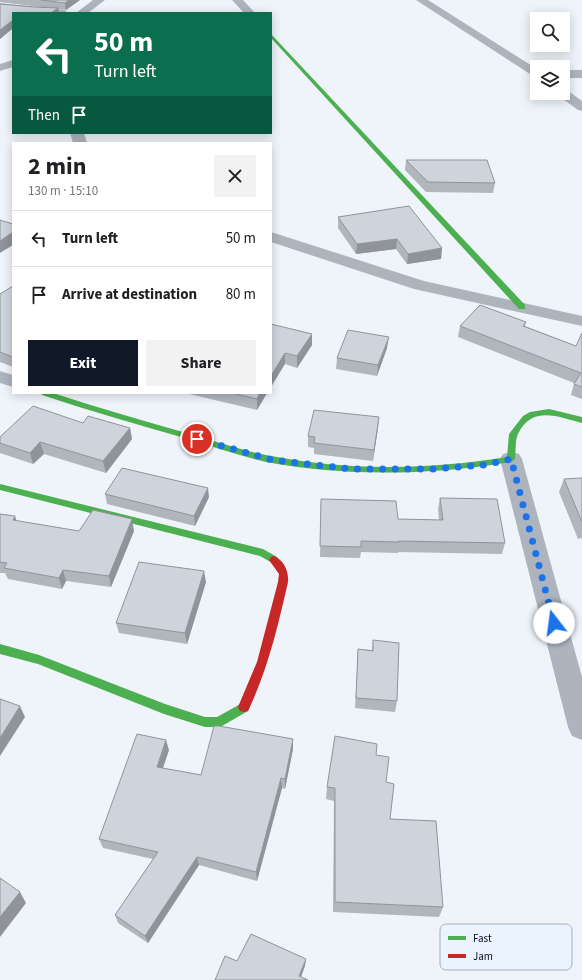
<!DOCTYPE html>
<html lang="en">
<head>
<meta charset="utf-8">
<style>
  :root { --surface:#fff; --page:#f2f2f2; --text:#202124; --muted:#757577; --line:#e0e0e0; --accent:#111827 }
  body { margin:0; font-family:"Source Sans 3",sans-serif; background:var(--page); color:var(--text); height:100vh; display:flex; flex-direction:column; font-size:15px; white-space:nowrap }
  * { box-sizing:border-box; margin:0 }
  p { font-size:13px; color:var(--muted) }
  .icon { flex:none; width:22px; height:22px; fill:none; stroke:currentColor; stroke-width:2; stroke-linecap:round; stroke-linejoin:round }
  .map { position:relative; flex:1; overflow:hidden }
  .side { position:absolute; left:12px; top:142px; width:260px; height:252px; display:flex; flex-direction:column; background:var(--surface); border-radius:0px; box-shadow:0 2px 10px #0003 }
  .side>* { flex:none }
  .hud { position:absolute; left:12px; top:12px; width:260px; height:122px; border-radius:0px; box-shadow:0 2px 10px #0003; background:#0b6e4f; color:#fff; overflow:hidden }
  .fabs { position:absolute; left:530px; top:12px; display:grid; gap:8px }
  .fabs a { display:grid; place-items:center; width:40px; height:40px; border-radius:0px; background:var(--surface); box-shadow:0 2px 10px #0003; font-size:20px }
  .pin { position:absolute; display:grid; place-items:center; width:34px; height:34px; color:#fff; margin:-17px; border:2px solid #fff; border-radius:50%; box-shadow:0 1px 4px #0007 }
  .me { position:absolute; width:44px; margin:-22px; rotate:345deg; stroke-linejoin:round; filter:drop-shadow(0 0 3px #0008) }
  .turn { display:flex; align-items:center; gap:14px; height:84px; padding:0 16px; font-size:18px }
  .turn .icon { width:52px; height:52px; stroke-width:2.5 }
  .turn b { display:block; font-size:28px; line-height:34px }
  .then { display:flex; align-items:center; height:38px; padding:0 16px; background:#0003; gap:8px; font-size:15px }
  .round { display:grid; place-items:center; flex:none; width:42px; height:42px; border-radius:0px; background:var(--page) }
  .head { display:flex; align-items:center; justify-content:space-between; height:68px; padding:0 16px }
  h1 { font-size:24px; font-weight:700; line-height:30px }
  .action { display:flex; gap:8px; margin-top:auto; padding:8px 16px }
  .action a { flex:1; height:46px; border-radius:0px; background:var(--accent); color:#fff; font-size:16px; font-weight:700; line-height:46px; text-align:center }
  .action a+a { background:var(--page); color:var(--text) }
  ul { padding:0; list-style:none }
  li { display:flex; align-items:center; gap:12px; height:56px; padding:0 16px; border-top:1px solid var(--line) }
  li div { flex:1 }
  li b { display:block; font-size:15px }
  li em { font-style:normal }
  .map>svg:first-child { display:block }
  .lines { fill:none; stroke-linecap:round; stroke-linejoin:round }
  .street { fill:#aeb4be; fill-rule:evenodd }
  .fast { fill:#4caf50; fill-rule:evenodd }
  .jam { fill:#c62828; fill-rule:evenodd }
  .wall { fill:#b1b6bd }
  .shaded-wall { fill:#90949a }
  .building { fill:#ced4dc; stroke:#90949a }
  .route { stroke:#1a73e8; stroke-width:7; stroke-dasharray:0 12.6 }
  .key { fill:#ebf3fe; stroke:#a8afba; stroke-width:1 }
  .key-label { font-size:11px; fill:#0b111a }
</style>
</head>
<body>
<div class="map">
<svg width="582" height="980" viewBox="0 0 582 980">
  <rect width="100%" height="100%" fill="#eff4fa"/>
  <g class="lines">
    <g class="street">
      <path d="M93,0H105L88,13H76Z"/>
      <path d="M232,0H243L255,13H244Z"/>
      <path d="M416,0H428L537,69V78L533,76Z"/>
      <path d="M0,3L64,10L69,13H36L0,9Z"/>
      <path d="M13,60V67L0,71V64Z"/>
      <rect x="563" y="70" width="19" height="8"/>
      <path d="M563,89L567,90L582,101V111L578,110L559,96L557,93H563Z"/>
      <path d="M70,133H84L87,143H73Z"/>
      <path d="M271,232L424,281L582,316V326L414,289L271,242Z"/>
      <path d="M0,371L13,375V387L0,383Z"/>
      <path d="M511,452L519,454L522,459L582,677V740L572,736L568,727L500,459L503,454Z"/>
    </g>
    <g class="fast">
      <path d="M271,34L525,305V309H519L271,38Z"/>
      <path d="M41,393H53C99,408 144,421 190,434C215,441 240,450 266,455C345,471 427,470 507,457L509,434L523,416L530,412L549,409L582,417V423C558,417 532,405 518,434C515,440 516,452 515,459L511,462C430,475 347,477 266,462C240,456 214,447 188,439C139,425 90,411 42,395Z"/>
      <path d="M0,484L263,549L277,557L279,560L277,563L274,564L260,556L0,490Z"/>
      <path d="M0,644L39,655L165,704L205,717H217L244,702L248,703L250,707L248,711L222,726L218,727H205L164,714L38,664L0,654Z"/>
    </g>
    <path class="jam" d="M274,556C284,560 289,572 288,582C278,626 268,669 248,711L244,712L240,711L238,707L257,662L278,582L279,574L269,560L271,557Z"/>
  </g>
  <g class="wall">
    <path d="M0,0H80L66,10L59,9V13H13V28L0,39V4L34,7L48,8L0,2Z"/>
    <path d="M406,160L495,183L493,193L426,192L405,170Z"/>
    <path d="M338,217L442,248L441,259L407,264L396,249L356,254L338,228Z"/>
    <path d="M13,286V367L0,362V294Z"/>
    <path d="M526,322L525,326L576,346L582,333V399L571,395L574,383L458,337L460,326Z"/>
    <path d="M271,324L312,345L297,368L285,364Z"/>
    <path d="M387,348L377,376L336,369L337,358Z"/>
    <path d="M185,393H267L257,410Z"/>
    <path d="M379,417L373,461L314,454V448L308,447V436Z"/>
    <path d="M83,423L130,428L132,439L106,473L44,454L33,464L0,453V437Z"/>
    <path d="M582,478V538L578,539L559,492L564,479Z"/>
    <path d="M105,494L209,497L195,526L107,504Z"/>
    <path d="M440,498L505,543L502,554L398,552V553L361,552L360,558L320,557L321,499L398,519L439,520L438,509Z"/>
    <path d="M0,514L17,521L79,531H134L111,587L66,581L62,589L8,579L5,573H0Z"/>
    <path d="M206,582L187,644L119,633L116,623Z"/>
    <path d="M373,640L397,701L395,712L355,708L358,649L372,650Z"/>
    <path d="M293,739V749L285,789L282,788L257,881L199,865L148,943L118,923L115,915L153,859L103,848L99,839L169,750L163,768L201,775Z"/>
    <path d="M376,755L386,782L390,819L443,907L439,917L333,912L334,801L326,799L327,787Z"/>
  </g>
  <g class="shaded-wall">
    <path d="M69,0H80L66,10L65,3Z"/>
    <path d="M58,8L59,13H51Z"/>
    <path d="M13,20V28L0,39V30Z"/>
    <path d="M13,232V245L0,253V241Z"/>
    <path d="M397,239L396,249L356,254L357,244Z"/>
    <path d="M442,248L441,259L407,264L408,254Z"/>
    <path d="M312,334V345L297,368V356Z"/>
    <path d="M389,337L387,348L377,376L378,365Z"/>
    <path d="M285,353V364L271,387V376Z"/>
    <path d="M260,393H267L257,410V399Z"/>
    <path d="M379,417L378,428L373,461L374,450Z"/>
    <path d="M130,428L132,439L106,473L103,461Z"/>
    <path d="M40,442L44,454L33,464L30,453Z"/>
    <path d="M208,488L209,497L195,526L194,516Z"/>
    <path d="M15,516L19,527L13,520Z"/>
    <path d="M132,519L134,531L111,587L109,576Z"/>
    <path d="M63,570L66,581L62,589L59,578Z"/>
    <path d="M204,571L206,582L187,644L185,633Z"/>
    <path d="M20,706L25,717L0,756V738Z"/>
    <path d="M293,739V749L285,789V779Z"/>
    <path d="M166,740L169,750L160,776L157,767Z"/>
    <path d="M281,778L282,788L257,881L256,872Z"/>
    <path d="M197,857L199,865L148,943L145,936Z"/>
    <path d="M20,892L26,903L0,937V917Z"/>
    <path d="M306,959L305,966L300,980L299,976Z"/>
  </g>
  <g class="building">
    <path d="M41,0H69L65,3Z"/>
    <path d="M0,4L34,7L58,8L51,13H13V20L0,30Z"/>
    <path d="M406,160H487L495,183L428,182Z"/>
    <path d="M409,206L442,248L408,254L397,239L357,244L338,217Z"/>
    <path d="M0,220L13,224V232L0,241Z"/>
    <path d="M13,286V357L0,352V294Z"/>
    <path d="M480,305L526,322L523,326L576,346L582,333V387L574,384L581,373L460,326Z"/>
    <path d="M271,324L312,334L297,356L285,353L271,376Z"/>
    <path d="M348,330L389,337L378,365L337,358Z"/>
    <path d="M232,393H260L257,399Z"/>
    <path d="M33,406L83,423L88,416L130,428L103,461L40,442L30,453L0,443V437Z"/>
    <path d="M314,410L379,417L374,450L314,443L315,437L308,436Z"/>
    <path d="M122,468L208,488L194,516L105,494Z"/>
    <path d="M582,478V522L564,479Z"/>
    <path d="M440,498L497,499L505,543L399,541V542L361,541V547L320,546L321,499L396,501L398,519L443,520Z"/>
    <path d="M93,510L132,519L109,576L63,570L59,578L4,568L7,563L0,562V514L15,516L13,520L79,531Z"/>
    <path d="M139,562L204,571L185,633L116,623Z"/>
    <path d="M373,640L399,643L397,701L356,698L358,649L373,651Z"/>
    <path d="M0,699L20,706L0,738Z"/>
    <path d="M214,726H219L293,739L285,779L281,778L256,872L197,857L145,936L115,915L158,852L99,839L137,734L166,740L157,767L201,775Z"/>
    <path d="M335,736L377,744L376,755L389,757L386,782L394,784L390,819L436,821L443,907L335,902V788L327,787Z"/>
    <path d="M0,878L20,892L0,917Z"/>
    <path d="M251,934L306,959L299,976L308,980H215L225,956L237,961Z"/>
  </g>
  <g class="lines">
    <path class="route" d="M197,439L273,460L351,469H432L484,465L511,459L554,623"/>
  </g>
  <rect x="440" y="924" width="132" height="46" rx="6" class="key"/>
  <rect x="448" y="936" width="18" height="4" fill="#4caf50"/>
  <rect x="448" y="954" width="18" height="4" fill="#c62828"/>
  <g class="key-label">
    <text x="473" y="942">Fast</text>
    <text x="473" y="960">Jam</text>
  </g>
</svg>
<div class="fabs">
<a><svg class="icon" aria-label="search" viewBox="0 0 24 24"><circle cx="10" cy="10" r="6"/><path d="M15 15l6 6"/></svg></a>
<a><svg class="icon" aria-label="layers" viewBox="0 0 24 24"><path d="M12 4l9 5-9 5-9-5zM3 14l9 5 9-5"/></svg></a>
</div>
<div class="pin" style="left:197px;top:439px;background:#d93025"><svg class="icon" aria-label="arrive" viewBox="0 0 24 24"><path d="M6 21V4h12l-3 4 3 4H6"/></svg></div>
<svg class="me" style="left:554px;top:623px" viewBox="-20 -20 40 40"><circle r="19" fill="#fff"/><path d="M0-13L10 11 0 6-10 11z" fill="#1a73e8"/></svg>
<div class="hud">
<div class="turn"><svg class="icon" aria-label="left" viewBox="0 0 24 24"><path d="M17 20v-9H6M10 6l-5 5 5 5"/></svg><div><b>50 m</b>Turn left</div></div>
<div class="then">Then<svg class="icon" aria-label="arrive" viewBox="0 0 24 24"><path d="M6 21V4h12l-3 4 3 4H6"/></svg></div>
</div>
<section class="side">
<div class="head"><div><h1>2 min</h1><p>130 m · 15:10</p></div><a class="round"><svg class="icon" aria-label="close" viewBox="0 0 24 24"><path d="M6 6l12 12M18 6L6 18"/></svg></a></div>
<ul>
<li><svg class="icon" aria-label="left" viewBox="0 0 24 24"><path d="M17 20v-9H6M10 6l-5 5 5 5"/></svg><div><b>Turn left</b></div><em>50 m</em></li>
<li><svg class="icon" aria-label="arrive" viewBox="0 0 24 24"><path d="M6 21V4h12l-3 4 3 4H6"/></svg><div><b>Arrive at destination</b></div><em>80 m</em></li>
</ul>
<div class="action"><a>Exit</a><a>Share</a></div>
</section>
</div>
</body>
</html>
